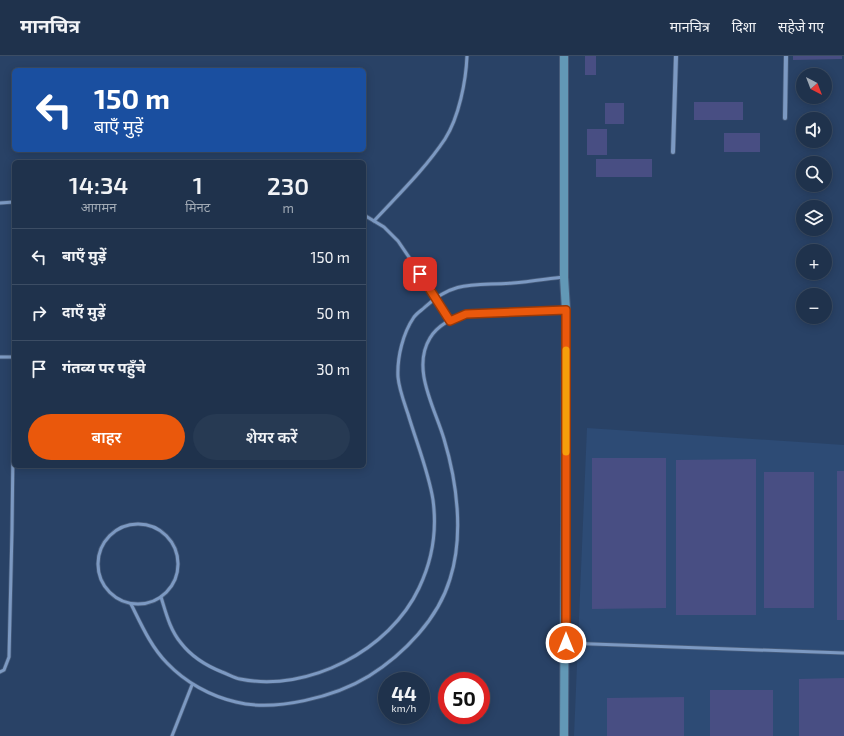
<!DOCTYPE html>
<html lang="hi">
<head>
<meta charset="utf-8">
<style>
  :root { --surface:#1f324c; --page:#273a53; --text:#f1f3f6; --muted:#a1aab5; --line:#3c4d64; --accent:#ea580c }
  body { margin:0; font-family:"Exo 2","Noto Sans Devanagari",sans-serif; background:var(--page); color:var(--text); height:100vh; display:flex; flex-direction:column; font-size:15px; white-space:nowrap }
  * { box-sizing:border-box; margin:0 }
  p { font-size:13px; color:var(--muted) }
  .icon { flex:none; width:22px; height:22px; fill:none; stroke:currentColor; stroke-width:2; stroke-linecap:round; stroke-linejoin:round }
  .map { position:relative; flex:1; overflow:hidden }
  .sheet { position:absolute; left:12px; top:104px; width:354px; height:308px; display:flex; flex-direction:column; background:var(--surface); border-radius:6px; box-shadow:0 2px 10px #0003,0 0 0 1px var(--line) }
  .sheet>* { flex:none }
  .top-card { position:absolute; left:12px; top:12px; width:354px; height:84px; border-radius:6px; box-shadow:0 2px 10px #0003,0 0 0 1px var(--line); background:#1a4fa0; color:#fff; overflow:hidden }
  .needle { width:26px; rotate:138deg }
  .controls { position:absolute; left:796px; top:12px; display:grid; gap:8px }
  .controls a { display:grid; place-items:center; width:36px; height:36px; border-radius:50%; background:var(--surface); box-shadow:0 2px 10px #0003,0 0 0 1px var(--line); font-size:20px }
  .speed { position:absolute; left:378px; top:616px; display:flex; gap:8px; font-size:20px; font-weight:700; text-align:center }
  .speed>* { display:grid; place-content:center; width:52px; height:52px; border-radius:50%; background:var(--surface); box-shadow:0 2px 10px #0003,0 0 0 1px var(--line); line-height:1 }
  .speed small { font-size:10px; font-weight:400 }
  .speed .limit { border:6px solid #d22; background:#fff; color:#111 }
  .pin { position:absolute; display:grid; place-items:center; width:34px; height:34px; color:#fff; margin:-17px; border-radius:8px; box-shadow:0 2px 6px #0006 }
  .me { position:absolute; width:44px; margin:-22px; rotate:0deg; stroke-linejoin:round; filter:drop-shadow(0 0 3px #0008) }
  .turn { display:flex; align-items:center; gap:14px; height:84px; padding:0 16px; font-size:18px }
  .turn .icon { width:52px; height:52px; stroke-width:2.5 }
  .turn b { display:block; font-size:28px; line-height:34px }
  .eta { display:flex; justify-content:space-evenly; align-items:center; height:68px; text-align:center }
  .eta b { font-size:24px; font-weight:600; line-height:28px }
  .action { display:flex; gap:8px; margin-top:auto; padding:8px 16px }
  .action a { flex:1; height:46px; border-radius:24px; background:var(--accent); color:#fff; font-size:16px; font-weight:600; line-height:46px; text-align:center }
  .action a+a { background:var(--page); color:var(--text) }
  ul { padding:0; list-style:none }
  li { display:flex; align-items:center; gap:12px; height:56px; padding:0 16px; border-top:1px solid var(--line) }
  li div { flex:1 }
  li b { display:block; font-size:15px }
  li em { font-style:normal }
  header { display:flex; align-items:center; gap:24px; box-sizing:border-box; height:56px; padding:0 20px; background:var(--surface); border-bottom:1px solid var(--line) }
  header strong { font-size:19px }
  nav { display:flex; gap:22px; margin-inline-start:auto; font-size:14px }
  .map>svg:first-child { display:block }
  .built { fill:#2d4b75 }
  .building { fill:#484e83 }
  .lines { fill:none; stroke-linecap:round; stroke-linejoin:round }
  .service-casing { stroke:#485d7c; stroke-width:4.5 }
  .minor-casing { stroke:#485d7c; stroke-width:5.5 }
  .secondary-casing { stroke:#485d7c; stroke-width:10 }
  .service { stroke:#7c99c2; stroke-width:3 }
  .minor { stroke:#7c99c2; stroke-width:4 }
  .secondary { stroke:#6298b6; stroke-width:8 }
  .route-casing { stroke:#983908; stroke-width:10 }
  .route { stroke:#ea580c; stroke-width:7 }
  .slow { stroke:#f59e0b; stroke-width:7 }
</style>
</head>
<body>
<header>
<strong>मानचित्र</strong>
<nav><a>मानचित्र</a><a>दिशा</a><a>सहेजे गए</a></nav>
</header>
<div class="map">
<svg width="844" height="680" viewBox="0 0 844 680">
  <rect width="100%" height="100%" fill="#294266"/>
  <path class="built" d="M587,372L844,389V680H574Z"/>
  <g class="building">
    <rect x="585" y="0" width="11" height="19"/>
    <path d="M793,0H842V3L793,4Z"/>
    <rect x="694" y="46" width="49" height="18"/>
    <rect x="605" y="47" width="19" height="21"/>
    <rect x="587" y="73" width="20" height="26"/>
    <rect x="724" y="77" width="36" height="19"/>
    <rect x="596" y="103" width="56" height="18"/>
    <path d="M592,402H666V552L592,553Z"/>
    <path d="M756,403V559H676V404Z"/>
    <rect x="837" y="415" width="7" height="149"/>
    <rect x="764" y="416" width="50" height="136"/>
    <path d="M844,622V680H799V623Z"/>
    <rect x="710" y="634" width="63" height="46"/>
    <path d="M684,641V680H607V642Z"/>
  </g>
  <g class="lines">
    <g class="service-casing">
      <g id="service">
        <path d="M0,147L14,146"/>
        <path d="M364,159L384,171L398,185L436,241L450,265"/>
        <path d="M374,165C399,138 425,113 445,83C459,61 466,25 467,0"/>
        <path d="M0,301H14"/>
        <circle cx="138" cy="508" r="40"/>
        <path d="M161,541C166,557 170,574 181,587C191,600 207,610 222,616C228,618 234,622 240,623C308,637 390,594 419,532C432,505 437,474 433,444C429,417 416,385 408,358C404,346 399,333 398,321C397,301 403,277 414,261C417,257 422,254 425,251C455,223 476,230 513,227C529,226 546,223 563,221"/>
        <path d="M131,548C141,568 151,591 167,607C185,626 210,640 236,646C275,656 335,641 369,620C404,598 438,563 450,523C464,479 457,426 444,383C435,352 411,313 430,282C437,270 454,260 467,258C477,257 489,257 499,257C521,256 543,255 564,254"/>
        <path d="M565,587L844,597"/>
        <path d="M0,616L4,614L9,601L12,474L14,313"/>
        <path d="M172,680L192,629"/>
      </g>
    </g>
    <g class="minor-casing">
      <g id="minor">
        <path d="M785,62L786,0"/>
        <path d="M673,96L676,0"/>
      </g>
    </g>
    <g class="secondary-casing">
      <path id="secondary" d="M564,0V221L566,254L564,680"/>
    </g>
    <use href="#service" class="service"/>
    <use href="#minor" class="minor"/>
    <use href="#secondary" class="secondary"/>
  </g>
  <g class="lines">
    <g class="route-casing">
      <path id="route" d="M420,218L450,265L466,258L566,254V587"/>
    </g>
    <use href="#route" class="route"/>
    <path class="slow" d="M566,396V294"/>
  </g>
</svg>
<div class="controls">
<a><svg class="needle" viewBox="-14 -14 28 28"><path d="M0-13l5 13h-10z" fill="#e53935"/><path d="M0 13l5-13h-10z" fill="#a1aab5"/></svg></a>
<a><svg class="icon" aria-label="sound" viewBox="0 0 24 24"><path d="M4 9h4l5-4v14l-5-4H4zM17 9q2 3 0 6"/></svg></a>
<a><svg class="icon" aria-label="search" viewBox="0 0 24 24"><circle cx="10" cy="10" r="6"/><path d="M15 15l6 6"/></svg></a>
<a><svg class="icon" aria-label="layers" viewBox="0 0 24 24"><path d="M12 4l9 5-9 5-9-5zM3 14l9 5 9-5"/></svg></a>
<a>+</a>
<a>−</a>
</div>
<div class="speed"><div>44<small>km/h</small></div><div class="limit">50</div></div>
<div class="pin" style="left:420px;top:218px;background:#d93025"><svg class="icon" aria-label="arrive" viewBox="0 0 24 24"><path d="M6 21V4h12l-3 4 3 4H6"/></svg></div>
<svg class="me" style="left:566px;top:587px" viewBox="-20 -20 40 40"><circle r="17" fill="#ea580c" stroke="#fff" stroke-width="3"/><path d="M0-11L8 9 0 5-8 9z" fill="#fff"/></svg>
<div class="top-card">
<div class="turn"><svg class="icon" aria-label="left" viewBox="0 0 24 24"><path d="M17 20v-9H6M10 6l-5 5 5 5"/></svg><div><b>150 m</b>बाएँ मुड़ें</div></div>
</div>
<section class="sheet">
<div class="eta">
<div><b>14:34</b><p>आगमन</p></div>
<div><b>1</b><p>मिनट</p></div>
<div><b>230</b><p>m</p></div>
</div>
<ul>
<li><svg class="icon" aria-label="left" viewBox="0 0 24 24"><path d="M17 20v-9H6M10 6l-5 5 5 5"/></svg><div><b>बाएँ मुड़ें</b></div><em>150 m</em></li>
<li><svg class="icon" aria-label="right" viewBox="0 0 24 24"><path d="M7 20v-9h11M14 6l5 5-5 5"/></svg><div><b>दाएँ मुड़ें</b></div><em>50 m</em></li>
<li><svg class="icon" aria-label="arrive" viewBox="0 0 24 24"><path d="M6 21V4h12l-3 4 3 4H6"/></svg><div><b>गंतव्य पर पहुँचे</b></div><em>30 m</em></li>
</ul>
<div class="action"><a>बाहर</a><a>शेयर करें</a></div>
</section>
</div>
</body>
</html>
